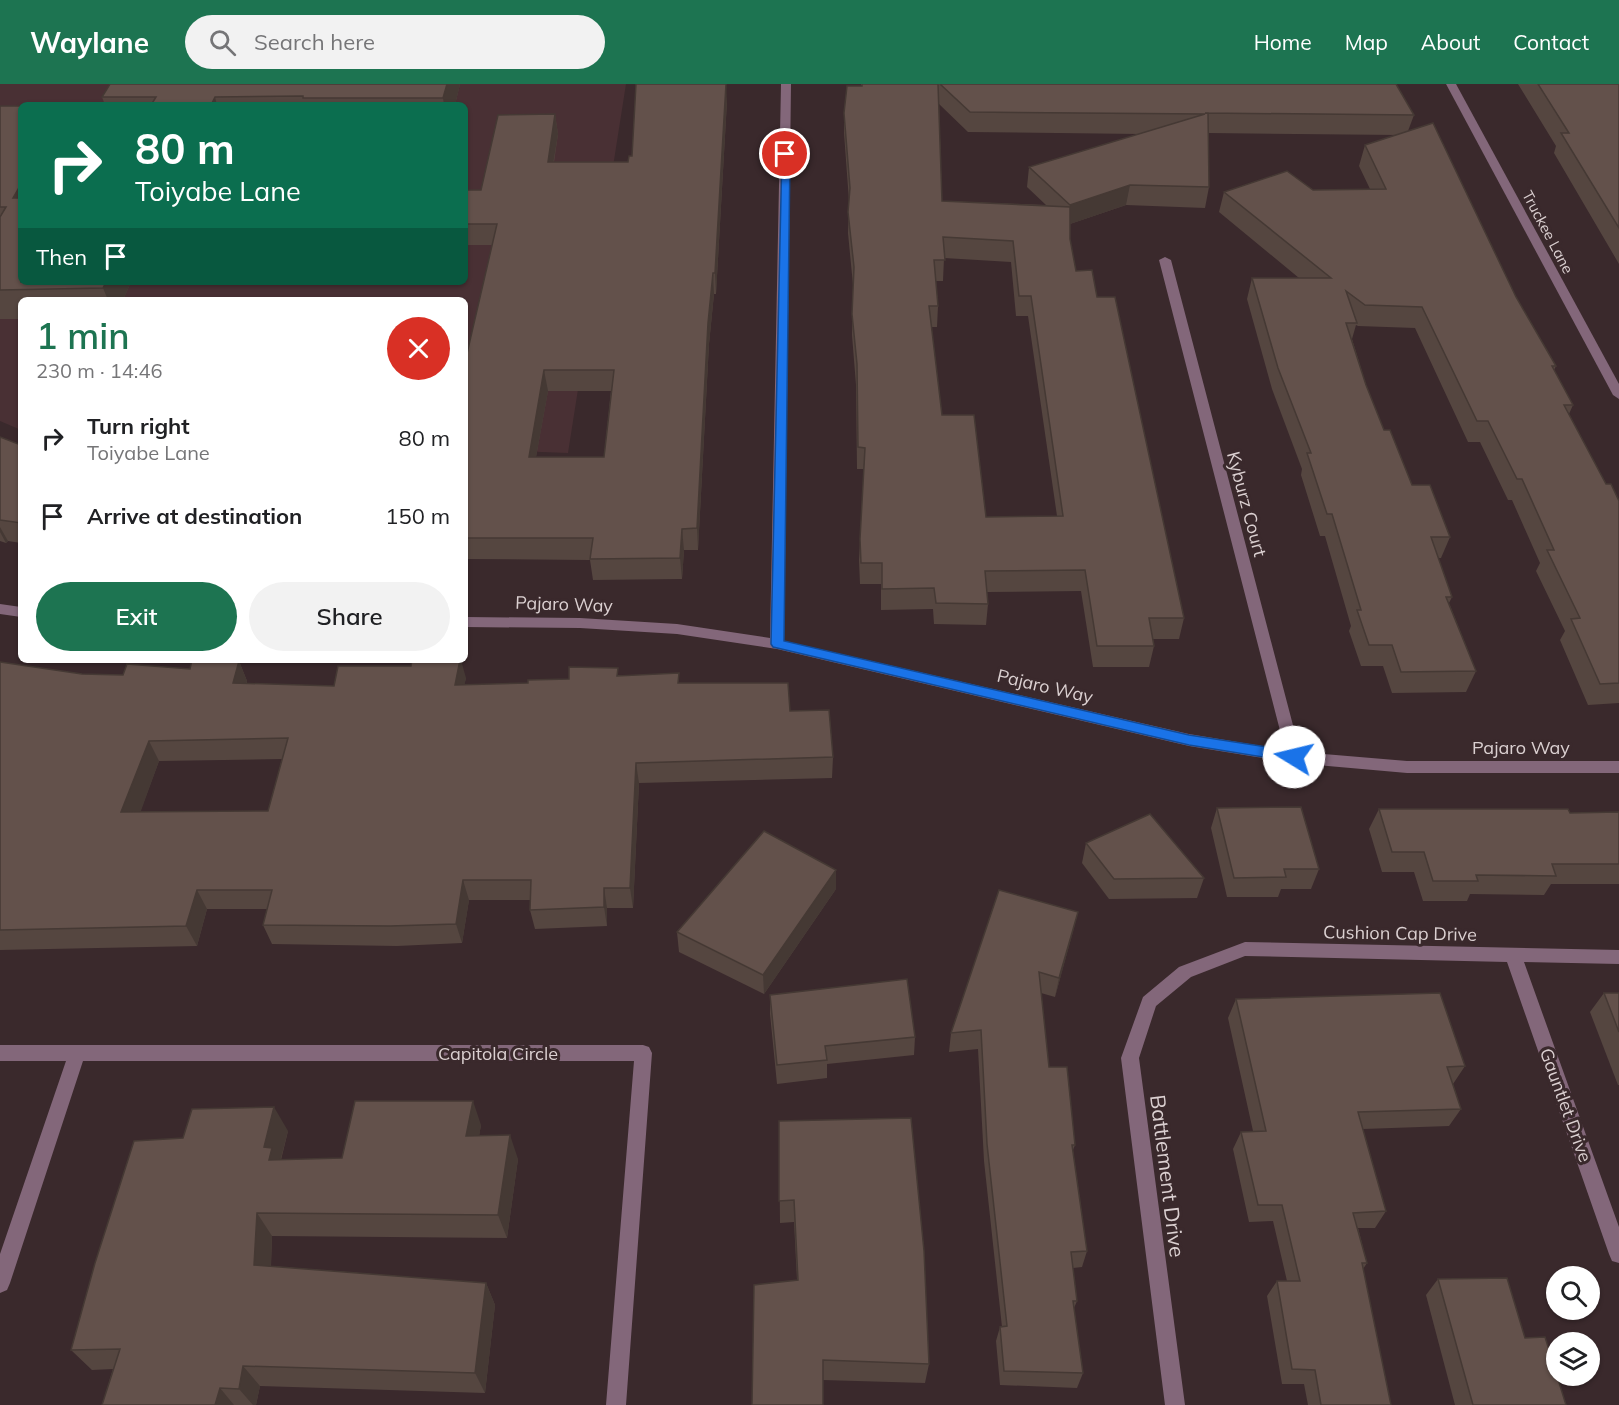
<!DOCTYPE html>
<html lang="en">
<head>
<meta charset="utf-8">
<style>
  :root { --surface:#fff; --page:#f2f2f2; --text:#202124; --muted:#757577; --accent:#1d7451 }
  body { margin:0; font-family:Mulish,sans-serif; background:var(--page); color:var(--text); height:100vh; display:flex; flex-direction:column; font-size:22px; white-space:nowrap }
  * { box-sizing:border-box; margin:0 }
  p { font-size:20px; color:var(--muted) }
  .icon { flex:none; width:33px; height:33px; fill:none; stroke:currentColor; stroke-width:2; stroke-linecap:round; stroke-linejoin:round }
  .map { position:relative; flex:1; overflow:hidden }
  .sheet { position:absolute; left:18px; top:213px; width:450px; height:366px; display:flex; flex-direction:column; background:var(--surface); border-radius:9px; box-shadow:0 2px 4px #0004 }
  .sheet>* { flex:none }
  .guide { position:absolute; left:18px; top:18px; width:450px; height:183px; border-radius:9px; box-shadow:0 2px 4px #0004; background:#0b6e4f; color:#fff; overflow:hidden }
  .fabs { position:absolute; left:1546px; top:1182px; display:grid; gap:12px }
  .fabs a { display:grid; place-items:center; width:54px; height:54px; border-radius:50%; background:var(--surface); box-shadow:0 2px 4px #0004; font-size:30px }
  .pin { position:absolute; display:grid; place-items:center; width:51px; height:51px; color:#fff; margin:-26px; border:3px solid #fff; border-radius:50%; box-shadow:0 2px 6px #0007 }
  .me { position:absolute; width:66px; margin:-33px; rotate:279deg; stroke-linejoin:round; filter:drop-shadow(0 0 4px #0008) }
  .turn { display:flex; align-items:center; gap:21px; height:126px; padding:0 18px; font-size:27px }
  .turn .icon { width:78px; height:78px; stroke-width:2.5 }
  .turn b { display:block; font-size:42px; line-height:51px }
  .then { display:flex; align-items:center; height:57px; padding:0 18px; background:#0003; gap:12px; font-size:22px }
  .round { display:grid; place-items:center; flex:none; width:63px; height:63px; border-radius:32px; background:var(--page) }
  .headline { display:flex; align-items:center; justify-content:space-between; height:102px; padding:0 18px }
  h1 { font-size:36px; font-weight:600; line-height:45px; color:var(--accent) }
  .primary-button { display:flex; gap:12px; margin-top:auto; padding:12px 18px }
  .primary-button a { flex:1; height:69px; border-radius:36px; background:var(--accent); color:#fff; font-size:24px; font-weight:600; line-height:69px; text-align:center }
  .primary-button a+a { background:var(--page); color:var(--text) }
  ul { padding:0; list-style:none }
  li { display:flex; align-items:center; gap:18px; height:78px; padding:0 18px }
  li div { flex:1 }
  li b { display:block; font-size:22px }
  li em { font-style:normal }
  header { display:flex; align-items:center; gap:36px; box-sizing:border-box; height:84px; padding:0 30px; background:var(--accent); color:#fff }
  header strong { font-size:28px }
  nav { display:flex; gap:33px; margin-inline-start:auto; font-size:21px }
  .search { width:420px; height:54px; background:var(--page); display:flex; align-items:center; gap:15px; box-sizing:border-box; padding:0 21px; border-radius:33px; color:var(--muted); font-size:22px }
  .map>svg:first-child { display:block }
  .built { fill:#493034; fill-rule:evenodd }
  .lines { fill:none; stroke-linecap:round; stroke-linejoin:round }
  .minor { fill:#83677a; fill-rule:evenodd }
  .wall { fill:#554640; fill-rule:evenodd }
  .shaded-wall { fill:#453934 }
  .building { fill:#63514b; stroke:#453934; stroke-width:1.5; fill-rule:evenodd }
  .route { fill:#1a73e8; stroke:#114b97; stroke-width:1.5 }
  .labels { text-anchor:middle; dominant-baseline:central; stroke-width:6; stroke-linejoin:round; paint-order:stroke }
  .far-street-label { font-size:15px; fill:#dbd0d1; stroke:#3a292c }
  .street-label { font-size:18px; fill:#dbd0d1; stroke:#3a292c }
  .near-street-label { font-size:21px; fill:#dbd0d1; stroke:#3a292c }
</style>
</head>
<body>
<header>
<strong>Waylane</strong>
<div class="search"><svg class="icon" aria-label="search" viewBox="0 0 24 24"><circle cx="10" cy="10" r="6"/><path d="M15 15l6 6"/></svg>Search here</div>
<nav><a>Home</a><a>Map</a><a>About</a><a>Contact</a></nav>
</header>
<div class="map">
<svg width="1619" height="1321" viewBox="0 0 1619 1321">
  <rect width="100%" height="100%" fill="#3a292c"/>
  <path class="built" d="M0,0H626L568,369L465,365V216H21V346L0,337ZM21,21H465V198H21Z"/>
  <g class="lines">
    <g class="minor">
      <path d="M781,0H791L784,557L1189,650L1285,666L1159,176L1165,173L1171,176L1300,668L1407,677H1619V689H1407L1294,679L1189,662L777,565L677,550L580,544L465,543V533L580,534L677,540L770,554Z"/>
      <path d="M1446,0H1456L1619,300V315L1613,311Z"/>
      <path d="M0,520L21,523V533L0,530Z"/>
      <path d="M1245,858L1619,866V880L1524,878L1619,1143V1179L1612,1177L1609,1170L1507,878L1245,872L1191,893L1156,922L1139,974L1185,1321H1165L1121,974L1143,913L1179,883Z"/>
      <path d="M0,961H643L649,963L652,969L626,1321H606L634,977H83L10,1199L7,1206L0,1209V1170L66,977H0Z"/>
    </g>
  </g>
  <g class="wall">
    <path d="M460,0L455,21H105L102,13Z"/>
    <path d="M861,0H1396L1414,31L1408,47L1516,213L1556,282L1554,286L1573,321L1569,330L1606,400L1619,417V619L1588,621L1560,556L1565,547L1536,487L1540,479L1512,416H1508L1480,358H1468L1415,244L1358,242L1356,241L1352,255L1366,301L1384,346L1412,401L1450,453L1441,474H1438L1452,513L1449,519L1476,587L1466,608L1392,609L1383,582H1361L1349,547L1351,542L1325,452H1320L1301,391L1302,385L1272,305L1247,215L1252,194H1299L1219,128L1224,108L1370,105L1359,82L1365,61L1398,51L1208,49L1209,103L1205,124L1126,121L1070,140V155L1076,187L1097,213L1184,534L1179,555H1153L1154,562L1149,583H1093L1081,507L987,508L988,520L986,541L934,540L933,525L881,526V500H860L859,476L864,385H857L856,301L852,251L853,201L848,149L849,117L844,49V29L861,2ZM939,20L968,48L1140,50L1029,83L1027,103L1046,121L942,117ZM944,174L1011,178L1016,232H1028L1057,432L986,433L942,331L931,243H937L938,222L936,197H943Z"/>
    <path d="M1518,0H1619V180L1554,69L1556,62Z"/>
    <path d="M727,17L716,210H714L709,260L698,466H684L682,495L593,496L590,476L465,475V278L492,161H465V106H481L555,30L558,50L554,78H628ZM548,307H611L604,373H536Z"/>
    <path d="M0,22L21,198H131L123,216H21V235H0Z"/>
    <path d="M0,353L21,361V459L8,457L6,459L0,457Z"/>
    <path d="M239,577L247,597V600L334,602L466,594L464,601L528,599L569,595L619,591L679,599L790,627L833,673L832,694L639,699L633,824H607V842L535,845L530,826V816H469L462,859L397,862L272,860L263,841L267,825H207L197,862L0,866V578L82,590L123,591L190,585ZM282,675L268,727L140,728L159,677Z"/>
    <path d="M1217,724L1319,785L1311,805H1281L1278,813H1227L1211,744Z"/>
    <path d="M1379,725L1570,729L1619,728V800H1551L1544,811L1470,810L1467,817H1423L1414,788H1382L1369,745Z"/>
    <path d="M1086,759L1204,794L1197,814L1109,815L1082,779Z"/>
    <path d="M836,805L764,910L679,868L677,848Z"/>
    <path d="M1078,828L1055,913L1041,909L1049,983L1075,1061L1073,1066L1087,1167L1082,1183L1073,1184L1077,1217L1074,1224L1083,1289L1077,1304L1000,1301L996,1257L1000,1243H1002L984,1077L978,965L949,968L951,949Z"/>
    <path d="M1604,909H1619V1001H1618L1590,928Z"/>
    <path d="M770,911L915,953L914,971L827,980V994L777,1000L770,930Z"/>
    <path d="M1236,915L1465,982L1453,1000L1461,1025L1449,1042L1363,1045L1386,1127L1375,1144H1358L1367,1179L1363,1185L1391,1321H1308L1304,1300H1282L1267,1212L1277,1197H1287L1273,1137L1249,1138L1233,1065L1241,1048L1253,1047L1228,934Z"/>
    <path d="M779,1037L929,1280L925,1299L823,1296L797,1196L794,1138L780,1139Z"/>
    <path d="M481,1041L479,1052L518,1075L507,1154L272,1152L271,1182L486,1199L495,1221L485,1309L260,1302L256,1321H102L113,1285L92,1286L71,1266L288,1047L281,1076L342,1074Z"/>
    <path d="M1438,1195L1525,1254L1566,1321H1455L1426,1211Z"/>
  </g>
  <g class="shaded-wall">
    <path d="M447,0H460L455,21H444L443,14Z"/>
    <path d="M726,0L727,17L716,210L715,189Z"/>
    <path d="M215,13L217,21H211Z"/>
    <path d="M555,30L558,50L550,99L548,78Z"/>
    <path d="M21,100V134L13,114Z"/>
    <path d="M1130,101L1126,121L1067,141L1070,121Z"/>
    <path d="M713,189L714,210L709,260L698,466L697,444L708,239Z"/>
    <path d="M106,198H131L123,216H108L103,204Z"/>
    <path d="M544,286L548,307L532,395L529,373Z"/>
    <path d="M0,443L8,457L6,459L0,448Z"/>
    <path d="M682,445L684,466L682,495L680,474Z"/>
    <path d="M460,576H461L466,594L460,622L455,601Z"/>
    <path d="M239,577L247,597L242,620L233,599Z"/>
    <path d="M149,657L159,677L133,749L121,728Z"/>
    <path d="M636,679L639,699L633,824L630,804Z"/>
    <path d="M836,786V805L764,910L763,891Z"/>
    <path d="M463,796L469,816L462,859L456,840Z"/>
    <path d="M604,804L607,824V842L604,823Z"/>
    <path d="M197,806L207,825L197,862L186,842Z"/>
    <path d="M1078,828L1073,848L1055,913L1059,894Z"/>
    <path d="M473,1017L481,1041L475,1076L466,1052Z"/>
    <path d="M274,1023L288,1047L280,1078L269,1076L264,1063Z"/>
    <path d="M510,1051L518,1075L507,1154L498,1131Z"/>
    <path d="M257,1129L272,1152L270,1203L254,1181Z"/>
    <path d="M486,1199L495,1221L485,1309L475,1289Z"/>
    <path d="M243,1282L260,1302L256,1321H253L239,1305Z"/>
    <path d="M220,1304L234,1321H215Z"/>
  </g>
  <g class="building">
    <path d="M110,0H447L443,14H303V12L215,13L211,21H151L156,13H102Z"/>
    <path d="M636,0H726L715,189H713L708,239L697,444L682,445L680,474L590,475L593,454H465V278L497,140H465V106H481L498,31L555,30L548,78H628L629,72H632ZM544,286H614L604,373H529Z"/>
    <path d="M862,0H938L942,117L1070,123V155L1076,187L1092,186L1097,213H1115L1184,534H1149L1154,562H1097L1085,486L985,487L988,520L936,519L934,504L882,505V479H861L860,455L865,364L858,363L857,280L852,230L854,183L848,128L850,104L844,29L847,2H862ZM943,153L1013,157L1019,212H1031L1063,432L986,433L974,331H942L929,222H938L934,176H945Z"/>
    <path d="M940,0H1396L1414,31L1205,29H1208L1209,103L1130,101L1070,121L1029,83L1205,30L970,28Z"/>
    <path d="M1538,0H1619V144L1561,49H1569Z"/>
    <path d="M0,22H21V100L13,114H21V198H106L103,204L0,206V133L6,123H0Z"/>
    <path d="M1433,39L1516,213L1556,282H1552L1573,321H1564L1606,400H1611L1619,417V599L1600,600L1571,535L1580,534L1547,466H1554L1522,395H1517L1488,337H1477L1422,223L1365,221L1346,207L1357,239H1346L1366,301L1384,346H1390L1412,401H1430L1450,453H1431L1452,513H1446L1476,587L1401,588L1392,561H1369L1357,526H1361L1332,430H1327L1307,369H1311L1278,284L1252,194H1331L1224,108L1287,87L1313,106L1386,105L1365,61Z"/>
    <path d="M0,353L21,361V439L0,436Z"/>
    <path d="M192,576L239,577L233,599L334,602L338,582H411L412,576H460L455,601L528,599V596L569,595V583L618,584L617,592L679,589L678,599H788L790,627L829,626L833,673L636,679L630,804H604V823L530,826L531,796H463L456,840L390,842L263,841L272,806H197L186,842L0,846V578L82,590L123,591L127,580L190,585ZM288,654L268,727L121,728L149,657Z"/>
    <path d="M1301,723L1319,785H1284L1286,793L1234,794L1217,724Z"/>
    <path d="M1379,725H1568L1570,729L1619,728V780H1552L1556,792L1476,791L1478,797H1433L1424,768H1392Z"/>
    <path d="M1150,730L1204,794L1114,795L1086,759Z"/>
    <path d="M764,747L836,786L763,891L677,848Z"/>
    <path d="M999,806L1078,828L1059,894L1039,888L1049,983H1067L1075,1061H1072L1087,1167L1071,1168L1077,1217H1073L1083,1289L1004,1287L1000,1243L1007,1242L987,1060L981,946L951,949Z"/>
    <path d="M907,895L915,953L825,962L827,976L777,981L770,911Z"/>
    <path d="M1440,909L1465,982L1447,983L1461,1025L1358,1028L1386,1127L1353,1129L1367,1179H1362L1391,1321H1321L1315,1286L1292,1285L1277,1197H1300L1282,1121H1258L1241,1048L1266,1047L1236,915Z"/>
    <path d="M1604,909H1619V948Z"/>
    <path d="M355,1017H473L466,1052L510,1051L498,1131L257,1129L254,1181L486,1199L475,1289L243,1282L239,1305L220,1304L215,1321H102L120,1265L71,1266L95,1179L134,1057L183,1054L192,1025L274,1023L264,1063L272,1064L269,1076L342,1074Z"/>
    <path d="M911,1034L924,1167L929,1280L823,1276V1321H752L754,1201L798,1196L794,1116L779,1117V1037Z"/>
    <path d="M1507,1194L1525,1254L1545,1253L1566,1321H1473L1438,1195Z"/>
  </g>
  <path class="route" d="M782,68L790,70L784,557L1189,651L1294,667L1299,669L1301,673L1299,676L1294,678L1189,661L773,563L771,560Z"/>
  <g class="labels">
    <g class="far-street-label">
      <text transform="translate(1548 148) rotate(62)">Truckee Lane</text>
    </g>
    <g class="street-label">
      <text transform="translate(1247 420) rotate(75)">Kyburz Court</text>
      <text transform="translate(564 520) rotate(2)">Pajaro Way</text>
      <text transform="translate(1045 602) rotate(13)">Pajaro Way</text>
      <text x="1521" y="663">Pajaro Way</text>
      <text transform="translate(1400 849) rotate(1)">Cushion Cap Drive</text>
      <text x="498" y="969">Capitola Circle</text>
      <text transform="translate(1566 1021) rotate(70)">Gauntlet Drive</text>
    </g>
    <g class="near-street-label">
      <text transform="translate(1168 1092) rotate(83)">Battlement Drive</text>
    </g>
  </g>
</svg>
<div class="fabs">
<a><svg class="icon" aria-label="search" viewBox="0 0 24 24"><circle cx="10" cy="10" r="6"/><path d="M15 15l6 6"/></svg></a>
<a><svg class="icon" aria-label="layers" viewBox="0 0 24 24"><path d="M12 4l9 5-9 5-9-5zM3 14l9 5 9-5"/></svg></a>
</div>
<div class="pin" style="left:785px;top:70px;background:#d93025"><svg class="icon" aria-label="arrive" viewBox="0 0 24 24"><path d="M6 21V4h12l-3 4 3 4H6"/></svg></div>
<svg class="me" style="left:1294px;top:673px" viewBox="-20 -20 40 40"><circle r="19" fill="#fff"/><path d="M0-13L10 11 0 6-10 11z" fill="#1a73e8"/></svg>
<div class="guide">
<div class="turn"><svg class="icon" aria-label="right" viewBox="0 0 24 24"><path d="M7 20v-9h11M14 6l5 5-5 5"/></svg><div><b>80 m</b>Toiyabe Lane</div></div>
<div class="then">Then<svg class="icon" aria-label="arrive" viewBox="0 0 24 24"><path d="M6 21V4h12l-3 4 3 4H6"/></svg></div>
</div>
<section class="sheet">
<div class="headline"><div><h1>1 min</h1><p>230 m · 14:46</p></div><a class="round" style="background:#d93025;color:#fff"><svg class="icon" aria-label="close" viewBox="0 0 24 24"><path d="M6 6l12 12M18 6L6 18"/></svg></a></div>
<ul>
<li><svg class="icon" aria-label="right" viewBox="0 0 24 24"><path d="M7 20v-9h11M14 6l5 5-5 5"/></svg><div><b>Turn right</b><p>Toiyabe Lane</p></div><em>80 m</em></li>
<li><svg class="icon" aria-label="arrive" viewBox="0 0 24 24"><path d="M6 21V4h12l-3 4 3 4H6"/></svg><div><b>Arrive at destination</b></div><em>150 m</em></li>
</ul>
<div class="primary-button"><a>Exit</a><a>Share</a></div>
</section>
</div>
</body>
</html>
